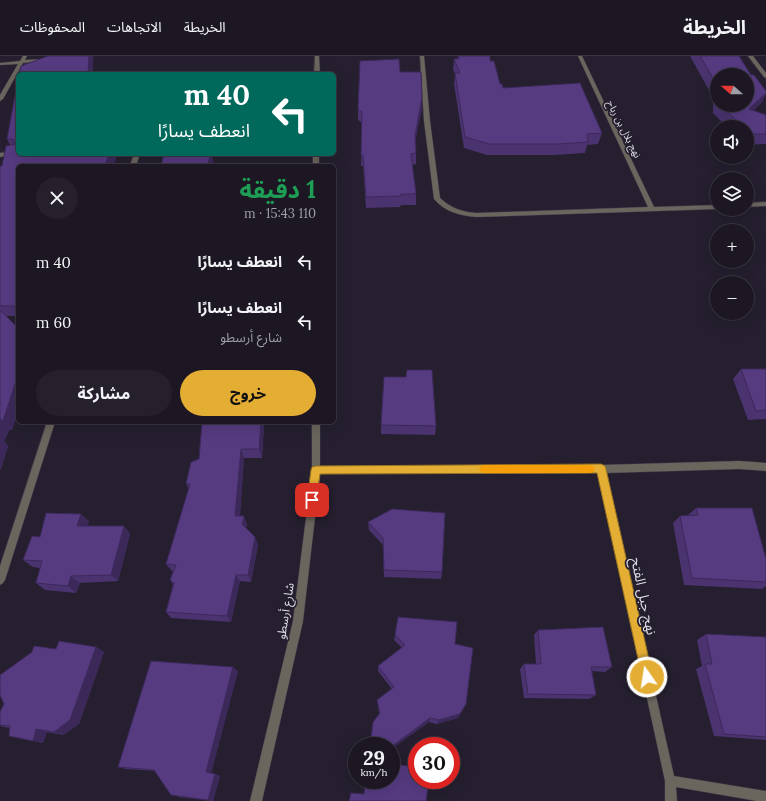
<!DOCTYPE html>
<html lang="ar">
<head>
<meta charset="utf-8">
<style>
  :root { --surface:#1c1723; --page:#25202b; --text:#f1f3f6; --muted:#a09fa6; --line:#3a3641; --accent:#e4ae35 }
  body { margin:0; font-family:Lora,"Noto Sans Arabic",serif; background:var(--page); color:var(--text); direction:rtl; height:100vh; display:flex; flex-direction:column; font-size:15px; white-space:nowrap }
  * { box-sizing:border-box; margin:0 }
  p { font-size:13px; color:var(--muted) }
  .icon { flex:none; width:22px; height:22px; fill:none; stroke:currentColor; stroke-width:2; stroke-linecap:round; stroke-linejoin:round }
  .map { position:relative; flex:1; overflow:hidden; direction:ltr }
  .details { position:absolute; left:16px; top:108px; width:320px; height:260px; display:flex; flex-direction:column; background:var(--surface); border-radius:6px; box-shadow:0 4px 16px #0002,0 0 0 1px var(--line); direction:rtl }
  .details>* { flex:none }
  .banner { position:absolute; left:16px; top:16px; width:320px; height:84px; border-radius:6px; box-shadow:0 4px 16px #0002,0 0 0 1px var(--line); direction:rtl; background:#00695c; color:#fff; overflow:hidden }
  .needle { width:26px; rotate:291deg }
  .tools { position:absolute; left:710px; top:12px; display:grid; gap:8px }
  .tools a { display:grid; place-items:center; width:44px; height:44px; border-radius:50%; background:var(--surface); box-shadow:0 4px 16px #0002,0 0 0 1px var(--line); font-size:20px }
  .speed { position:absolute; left:348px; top:681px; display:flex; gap:8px; font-size:20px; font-weight:700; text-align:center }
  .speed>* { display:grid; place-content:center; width:52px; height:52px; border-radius:50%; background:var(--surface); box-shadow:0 4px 16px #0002,0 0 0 1px var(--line); line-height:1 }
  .speed small { font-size:10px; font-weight:400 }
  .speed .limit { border:6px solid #d22; background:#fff; color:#111 }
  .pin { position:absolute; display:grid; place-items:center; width:34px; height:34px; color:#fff; margin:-17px; border-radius:8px; box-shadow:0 2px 6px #0006 }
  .me { position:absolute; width:44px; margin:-22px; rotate:347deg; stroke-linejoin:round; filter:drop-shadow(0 0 3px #0008) }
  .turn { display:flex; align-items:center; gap:14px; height:84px; padding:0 20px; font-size:18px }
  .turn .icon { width:52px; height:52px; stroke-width:2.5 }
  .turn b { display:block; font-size:28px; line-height:34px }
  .round { display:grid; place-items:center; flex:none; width:42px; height:42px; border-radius:21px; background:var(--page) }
  .summary { display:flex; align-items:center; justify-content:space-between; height:68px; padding:0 20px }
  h1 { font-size:24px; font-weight:700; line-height:30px; color:#1e9e55 }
  .cta { display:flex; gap:8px; margin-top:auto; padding:8px 20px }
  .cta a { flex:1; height:46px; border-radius:24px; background:var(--accent); color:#111; font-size:16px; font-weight:700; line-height:46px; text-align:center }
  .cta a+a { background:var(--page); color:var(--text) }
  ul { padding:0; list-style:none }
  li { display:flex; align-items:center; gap:12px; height:60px; padding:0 20px }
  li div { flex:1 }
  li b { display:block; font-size:15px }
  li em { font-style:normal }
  header { display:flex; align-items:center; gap:24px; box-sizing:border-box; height:56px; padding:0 20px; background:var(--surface); border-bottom:1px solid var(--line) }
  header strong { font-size:19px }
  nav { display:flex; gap:22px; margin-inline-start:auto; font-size:14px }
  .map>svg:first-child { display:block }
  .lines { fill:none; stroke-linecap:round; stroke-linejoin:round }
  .minor-casing { stroke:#3f3949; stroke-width:1 }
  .minor { fill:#6a655d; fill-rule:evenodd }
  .wall { fill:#4a336f; fill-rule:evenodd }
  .shaded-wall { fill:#3c295a }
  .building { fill:#563b81; stroke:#3c295a }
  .route { fill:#e4ae35; stroke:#947122 }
  .slow { fill:#f59e0b }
  .labels { text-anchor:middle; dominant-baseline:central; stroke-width:3.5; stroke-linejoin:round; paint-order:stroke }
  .far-street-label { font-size:10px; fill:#dedbe6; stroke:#251f2f }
  .street-label { font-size:12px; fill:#dedbe6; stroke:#251f2f }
  .near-street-label { font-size:14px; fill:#dedbe6; stroke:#251f2f }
</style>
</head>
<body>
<header>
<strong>الخريطة</strong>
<nav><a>الخريطة</a><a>الاتجاهات</a><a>المحفوظات</a></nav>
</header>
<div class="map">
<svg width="766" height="745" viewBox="0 0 766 745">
  <rect width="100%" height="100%" fill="#251f2f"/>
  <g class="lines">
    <g class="minor-casing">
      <g id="minor">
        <path d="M23,0H27L25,4L45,3L47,4L45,5L23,7L3,43L0,45V39L18,8L0,9V7L20,5Z"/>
        <path d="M315,0H319L320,18H314Z"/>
        <path d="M420,0H424L430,65L440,142C451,152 462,156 477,157L648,151L578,0H582L654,151L717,149V153L477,161C461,160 445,156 434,143L424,65Z"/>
        <path d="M748,0H753L766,17V22L764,21Z"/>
        <path d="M18,95V98H20L0,101V97Z"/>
        <path d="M134,98H140L136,110H130Z"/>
        <rect x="313" y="98" width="6" height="12"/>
        <path d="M766,146V150L747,151V147Z"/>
        <path d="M47,366H55L5,524L3,527L0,529V510Z"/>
        <path d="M312,366H320V410L601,409L739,405L766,407V415L739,413L606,417L674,720L766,735V745H757L676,731L677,745H665V725L598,417L320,418L303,565L262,745H250L293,565L312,414Z"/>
      </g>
    </g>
    <use href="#minor" class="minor"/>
  </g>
  <g class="wall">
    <path d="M458,0L490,5L500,28L503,32L602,77L598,88L587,89L585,97L555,99H487L464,92L454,28L455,17L453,14L454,3H457Z"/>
    <path d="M690,0H739L751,19L766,35V38L761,47L754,54L766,59V88L747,89V71H727L713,57V47L714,43ZM717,19L747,49H717Z"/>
    <path d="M400,16L422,52L415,86L416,97V108L412,109L416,138V149H401L400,151L366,152L363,110H361L362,67L358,64V53Z"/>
    <path d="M18,24V260H6L18,272V355L12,374L10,373L4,385L8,390L1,413H0V110H2L10,89L7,83Z"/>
    <path d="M741,313H766V363L748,364L733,323Z"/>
    <path d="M264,369L262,402H244L240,460L247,468L246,472L255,481L258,489L251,526L240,525L231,566L171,562L166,556L173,528L170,524L173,515H172L166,508L189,433L186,428L199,403Z"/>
    <path d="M381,369L436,370L435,379L381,378Z"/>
    <path d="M696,452L766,503V530L762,533L684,529L673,467L680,460L688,459Z"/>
    <path d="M89,465L87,470H124L130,478L118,525L80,527L76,537L45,534L36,527L40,512L33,511L23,504L40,481Z"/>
    <path d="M368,466L442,516L441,523L384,521L383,489L369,474Z"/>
    <path d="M538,574L612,611L605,616L592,615L596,639L589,643L524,642L520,613L524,608H536L534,579Z"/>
    <path d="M706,578L766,581V684L714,680L696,613L702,610L697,584Z"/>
    <path d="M395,579L455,588L458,662L437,668L429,666L391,693V690L379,658L377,644L392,633L378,615V610L402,592L394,584Z"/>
    <path d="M96,591L104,596L79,668L63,679L47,676L43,687L9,680V672L0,670V656L56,593Z"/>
    <path d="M238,615L211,717L220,720L213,745L178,741L155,715L126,713L118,711Z"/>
  </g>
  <g class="shaded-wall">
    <path d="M89,0H93V18H88Z"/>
    <path d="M766,37L761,47L743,64L749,53Z"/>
    <path d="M422,41V52L414,91L415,80Z"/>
    <path d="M109,98H117L114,110H105Z"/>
    <path d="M210,98H211L214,107L213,110H208Z"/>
    <path d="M18,319V355L12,374L3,365Z"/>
    <path d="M1,363L10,373L4,385L8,390L1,413L0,412V366Z"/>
    <path d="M261,366H263L264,369L262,402L259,393Z"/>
    <path d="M241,393L244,402L239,468L235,460Z"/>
    <path d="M81,458L89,465L85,478L77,470Z"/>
    <path d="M244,460L247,468L245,475L242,468Z"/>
    <path d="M124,470L130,478L118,525L111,519Z"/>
    <path d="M255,481L258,489L251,526L248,519Z"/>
    <path d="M236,519L240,525L231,566L227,560Z"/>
    <path d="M71,520L80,527L76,537L68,530Z"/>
    <path d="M96,591L104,596L79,668L63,679L54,676Z"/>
    <path d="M233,611L238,615L211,718L206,716Z"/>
    <path d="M460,658L458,662L437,668L439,664Z"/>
    <path d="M430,662L429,666L391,693V691Z"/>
    <path d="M36,673L47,676L43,687L33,685Z"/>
    <path d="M215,718L220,720L213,745L208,744Z"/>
  </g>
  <g class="building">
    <path d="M48,0H89L88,18H19L21,10Z"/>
    <path d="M458,0H490V5H494L500,28H502L503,32L580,27L602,77L587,78L588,86L558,88H489L465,81L455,17H460L454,3H459Z"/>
    <path d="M700,0H739L751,19H754L766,35V37L749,53L766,59V78H747V71H741L732,60L720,49H747V19H717V29Z"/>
    <path d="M399,3L400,16H421L422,41L415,80L416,97L411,98L416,138H401V140L366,141L363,99H361L362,56L358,53L360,5Z"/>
    <path d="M18,24V98H109L105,110H18V250H0V110H2L6,90L15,88L13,83H7Z"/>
    <path d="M164,98H210L208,110H161Z"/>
    <path d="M0,254L18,272V319L3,365L1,363L0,366Z"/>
    <path d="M741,313H766V354L756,355Z"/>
    <path d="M407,314H432L436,370L381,369L384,321H406Z"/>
    <path d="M202,366H261L259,393H241L235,460H244L242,468L255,481L248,519H236L227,560L166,556L174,527L170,524L176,509L166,508L190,428H186L191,406L199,403Z"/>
    <path d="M696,452H752L766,503V526L692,522L680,460L698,459Z"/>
    <path d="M392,453L445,457L442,516L384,514L383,482L368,466Z"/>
    <path d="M46,457L81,458L77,470H124L111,519L71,520L68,530L36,527L42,505L23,504L32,480L40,481Z"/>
    <path d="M398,561L457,566L455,588L473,592L466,648L460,658L439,664L430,662L391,691V690H370L373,666L380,657L377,644L394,631L378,610L405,589L395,579Z"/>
    <path d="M603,571L612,611H591L596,639L528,638L524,608H541L538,574Z"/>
    <path d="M706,578L766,581V681L724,678L705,608H712Z"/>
    <path d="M59,585L96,591L70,664L54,676L36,673L33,685L9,680L10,670L0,669V656L4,648L0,639V619L32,596L34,590L56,593Z"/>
    <path d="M151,605L233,611L206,716L215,718L208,744L171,739L154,714L118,711Z"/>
    <path d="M391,707L417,712V724H429L426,745H349L351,737L364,738L366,724H391Z"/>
  </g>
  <path class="route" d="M601,408L605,410L606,413L653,621L651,625L647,627L643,625L642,621L597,417L320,418L316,447L312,449L309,447L307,444L311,414L312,411L316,410Z"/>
  <path class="slow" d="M484,409H590L593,410L595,413L593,416L590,417H484L481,416L479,413L481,410Z"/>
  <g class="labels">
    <g class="far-street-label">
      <text transform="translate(624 73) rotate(63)">نهج بلال بن رباح</text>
    </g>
    <g class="street-label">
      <text transform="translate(285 555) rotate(-81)">شارع أرسطو</text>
    </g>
    <g class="near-street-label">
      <text transform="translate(644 540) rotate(78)">نهج جبل الفتح</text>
    </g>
  </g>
</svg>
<div class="tools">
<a><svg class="needle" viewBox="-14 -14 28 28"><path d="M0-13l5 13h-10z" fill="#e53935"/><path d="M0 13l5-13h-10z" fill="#a09fa6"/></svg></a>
<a><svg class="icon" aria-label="sound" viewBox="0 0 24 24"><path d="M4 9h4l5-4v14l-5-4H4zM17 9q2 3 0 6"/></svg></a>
<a><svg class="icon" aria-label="layers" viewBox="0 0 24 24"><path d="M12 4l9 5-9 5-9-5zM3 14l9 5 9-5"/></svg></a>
<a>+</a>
<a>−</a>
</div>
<div class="speed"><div>29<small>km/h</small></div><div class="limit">30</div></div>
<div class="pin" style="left:312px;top:444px;background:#d93025"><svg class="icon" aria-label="arrive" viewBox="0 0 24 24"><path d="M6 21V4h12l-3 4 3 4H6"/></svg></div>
<svg class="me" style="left:647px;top:621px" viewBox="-20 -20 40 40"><circle r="17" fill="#e4ae35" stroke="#fff" stroke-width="3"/><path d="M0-11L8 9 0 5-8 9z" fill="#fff"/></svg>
<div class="banner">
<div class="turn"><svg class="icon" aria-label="left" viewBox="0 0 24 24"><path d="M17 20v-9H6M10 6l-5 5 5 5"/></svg><div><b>40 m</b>انعطف يسارًا</div></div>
</div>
<section class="details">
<div class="summary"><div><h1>1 دقيقة</h1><p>110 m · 15:43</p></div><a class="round"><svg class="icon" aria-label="close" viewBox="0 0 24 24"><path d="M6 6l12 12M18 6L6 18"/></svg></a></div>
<ul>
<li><svg class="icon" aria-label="left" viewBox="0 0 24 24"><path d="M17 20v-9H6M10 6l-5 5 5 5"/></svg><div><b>انعطف يسارًا</b></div><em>40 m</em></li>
<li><svg class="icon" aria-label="left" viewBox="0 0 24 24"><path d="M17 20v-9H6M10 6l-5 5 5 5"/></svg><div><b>انعطف يسارًا</b><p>شارع أرسطو</p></div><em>60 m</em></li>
</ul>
<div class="cta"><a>خروج</a><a>مشاركة</a></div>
</section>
</div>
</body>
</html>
